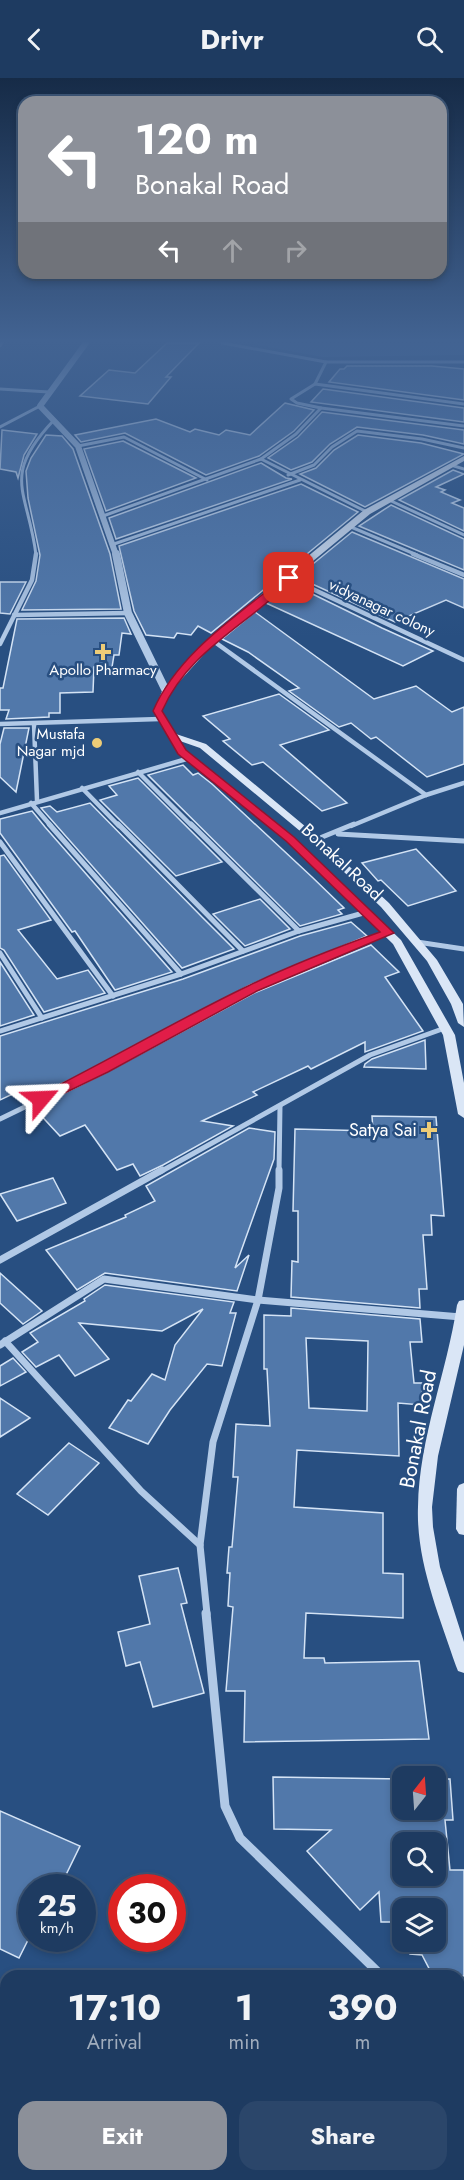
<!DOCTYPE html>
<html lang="en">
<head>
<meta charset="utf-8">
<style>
  :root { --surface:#1e3b61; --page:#2b466a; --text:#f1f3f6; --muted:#a1adbd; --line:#3c5576; --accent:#8c9099 }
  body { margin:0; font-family:Jost,sans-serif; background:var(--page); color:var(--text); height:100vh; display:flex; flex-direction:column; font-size:22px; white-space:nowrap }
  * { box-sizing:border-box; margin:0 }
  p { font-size:20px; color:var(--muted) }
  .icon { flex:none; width:33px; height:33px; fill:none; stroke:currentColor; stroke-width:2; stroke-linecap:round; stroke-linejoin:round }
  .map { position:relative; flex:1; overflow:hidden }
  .panel { position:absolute; left:0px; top:1892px; width:465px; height:212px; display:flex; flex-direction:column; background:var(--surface); border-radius:18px 18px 0 0; box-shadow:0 3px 9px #0003,0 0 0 2px var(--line) }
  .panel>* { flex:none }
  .guide { position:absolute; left:18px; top:18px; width:429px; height:183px; border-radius:18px; box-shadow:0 3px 9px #0003,0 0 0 2px var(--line); background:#8c9099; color:#fff; overflow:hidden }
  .needle { width:39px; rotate:17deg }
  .controls { position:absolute; left:392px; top:1688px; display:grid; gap:12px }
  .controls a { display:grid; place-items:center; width:54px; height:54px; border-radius:12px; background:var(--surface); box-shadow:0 3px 9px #0003,0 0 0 2px var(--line); font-size:30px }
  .speed { position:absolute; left:18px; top:1796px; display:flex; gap:12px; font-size:30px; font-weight:700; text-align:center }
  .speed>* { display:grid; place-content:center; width:78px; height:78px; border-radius:50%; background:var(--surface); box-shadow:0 3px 9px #0003,0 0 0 2px var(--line); line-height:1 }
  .speed small { font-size:15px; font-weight:400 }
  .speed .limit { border:9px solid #d22; background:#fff; color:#111 }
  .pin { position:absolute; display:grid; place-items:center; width:51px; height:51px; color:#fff; margin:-26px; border-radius:12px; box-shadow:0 3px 9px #0006 }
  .me { position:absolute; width:66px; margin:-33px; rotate:64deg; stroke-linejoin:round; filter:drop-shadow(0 0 4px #0008) }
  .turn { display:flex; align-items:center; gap:21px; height:126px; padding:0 18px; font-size:27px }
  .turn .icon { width:78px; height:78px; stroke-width:2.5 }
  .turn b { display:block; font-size:42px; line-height:51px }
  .lanes { display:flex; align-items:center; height:57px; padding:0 18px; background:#0003; justify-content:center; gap:30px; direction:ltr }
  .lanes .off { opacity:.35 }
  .eta { display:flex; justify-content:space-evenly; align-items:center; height:102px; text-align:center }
  .eta b { font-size:36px; font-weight:700; line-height:42px }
  .action { display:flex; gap:12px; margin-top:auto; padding:12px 18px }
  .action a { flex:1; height:69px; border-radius:18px; background:var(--accent); color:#fff; font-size:24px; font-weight:700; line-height:69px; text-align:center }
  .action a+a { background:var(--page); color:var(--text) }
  header { display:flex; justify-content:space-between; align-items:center; height:78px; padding:0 18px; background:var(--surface); font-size:27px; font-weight:700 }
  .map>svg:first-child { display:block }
  .green { fill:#3d689f }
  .building { fill:#5178aa; stroke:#d4e3f5; stroke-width:1.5; fill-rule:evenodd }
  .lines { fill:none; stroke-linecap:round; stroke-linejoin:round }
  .minor-far4 { stroke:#b1c9e6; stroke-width:3 }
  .minor-far3 { stroke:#b1c9e6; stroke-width:4.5 }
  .minor-far2 { stroke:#b1c9e6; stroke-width:5 }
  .minor-far1 { stroke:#b1c9e6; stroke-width:7 }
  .minor { stroke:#b1c9e6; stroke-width:9 }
  .tertiary-far1 { stroke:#b1c9e6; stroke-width:6 }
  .tertiary { stroke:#b1c9e6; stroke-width:8 }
  .secondary { fill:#dae6f6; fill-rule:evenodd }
  .route { fill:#e11d48; stroke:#92132f; stroke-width:1.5 }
  .poi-dot { fill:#edcc77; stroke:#284f81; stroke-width:2 }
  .labels { text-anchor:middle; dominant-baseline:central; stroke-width:5; stroke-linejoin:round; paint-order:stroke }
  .far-street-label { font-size:15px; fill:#fff; stroke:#284f81 }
  .far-poi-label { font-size:15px; fill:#fff; stroke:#284f81 }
  .street-label { font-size:18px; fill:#fff; stroke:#284f81 }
  .poi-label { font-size:18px; fill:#fff; stroke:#284f81; text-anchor:end }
  .near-street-label { font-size:21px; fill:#fff; stroke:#284f81 }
</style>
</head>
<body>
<header><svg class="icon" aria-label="back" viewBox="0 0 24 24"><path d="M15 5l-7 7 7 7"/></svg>Drivr<svg class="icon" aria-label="search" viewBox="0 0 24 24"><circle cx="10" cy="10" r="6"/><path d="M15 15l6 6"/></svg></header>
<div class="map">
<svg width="464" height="2102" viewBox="0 0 464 2102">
  <rect width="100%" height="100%" fill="#284f81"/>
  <path class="green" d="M247,265H464V277L322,279Z"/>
  <g class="building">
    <path d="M167,265H199L166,299H171L148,326L80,318L109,292L135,295Z"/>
    <path d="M347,288H432L464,291V322L329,304L340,291H344Z"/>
    <path d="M323,311L464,330V344L311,324Z"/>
    <path d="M285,325L314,332L294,353L259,378L206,397L125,355L81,364L75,357L156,341L190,354L195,351L219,357L226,352L250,357Z"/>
    <path d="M322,334L464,352V366L423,357L357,349L330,366L312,384L291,392L268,380L298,359Z"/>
    <path d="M2,352L37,356L24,377L18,400L16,394L0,391Z"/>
    <path d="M46,357L62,358L73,371L110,476L121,531L22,532L36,503L40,477L28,420L26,393L31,380Z"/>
    <path d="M358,357L421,365L464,376L365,429L300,396L316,390L334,372Z"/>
    <path d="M123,363L196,400L106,433L84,371Z"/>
    <path d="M261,385L286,400L292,401L116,461L109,440Z"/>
    <path d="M453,392L464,396L436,409L445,412L441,414L460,422L452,425L464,430V453L399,422Z"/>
    <path d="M301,406L358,434L211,555L198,548L191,557L177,555L174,560L146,557L134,533L119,468Z"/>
    <path d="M391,427L464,461V492L359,448Z"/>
    <path d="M352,454L464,501V530L446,522L395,544L297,499Z"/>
    <path d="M0,504H26L10,536L0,535Z"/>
    <path d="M290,505L382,550L433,573L403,588L266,525Z"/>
    <path d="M255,534L374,621L416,608L452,634L464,629V686L427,699L376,659L371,661L351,645L339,649L289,613L299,610L248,574L222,561Z"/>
    <path d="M124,540L131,556L122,555L119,577H114L112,589H94L93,614L60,615V635H49V639L6,641L9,632H0V610H3L17,541Z"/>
    <path d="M279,616L329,652L280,667L347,725L322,733L263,684L252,687L223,663L230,661L203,638Z"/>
    <path d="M4,650H29L16,714L0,699V666Z"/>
    <path d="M183,687L193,697L198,695L212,706L312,799L344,830L338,832L342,836L300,848L148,697Z"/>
    <path d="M138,700L222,784L176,798L100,722L117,717L109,708Z"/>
    <path d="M90,725L202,839L234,871L182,890L41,730L50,728L57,734Z"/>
    <path d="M32,733L45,749L172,894L115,912L75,853L72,854L0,755V741Z"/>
    <path d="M416,771L443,799L456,813L408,828L381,802L378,803L362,785Z"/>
    <path d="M4,777L51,842L18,852L57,901L88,892L105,915L44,934L4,872L0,870V778Z"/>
    <path d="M260,821L290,851L245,868L213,836Z"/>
    <path d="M351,844L367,858L250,907L101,987L27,1022L19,1013L0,1022V958L183,901L300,858Z"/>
    <path d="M371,867L399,894L385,899L423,953L365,974V964L311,991L308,988L253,1014L257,1017L202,1043L233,1048L163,1087L140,1098L133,1086L117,1092L85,1047L60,1058L34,1030L105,995L254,915Z"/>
    <path d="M0,884L34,937L0,948Z"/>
    <path d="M425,962L426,991L364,989L365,986L372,981Z"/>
    <path d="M372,1038L436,1039L444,1138L431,1137L432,1157H423L427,1211H419L420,1230L291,1219L292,1183L298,1184V1133H293L295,1051L373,1053Z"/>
    <path d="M249,1050L275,1054L274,1081L235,1190L249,1177L237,1213L105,1195L77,1212L46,1172L126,1139L125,1137L155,1123L146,1108Z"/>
    <path d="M53,1100L66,1125L17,1143L0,1116Z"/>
    <path d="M0,1195L42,1233L23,1246L0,1225Z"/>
    <path d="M105,1207L234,1224L230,1235H236L222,1288L207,1286L170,1332L148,1366L109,1350L128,1322L131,1323L152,1296L165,1302L175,1267L203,1231L162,1253L79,1245L109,1281L75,1298L59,1277L36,1289L22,1274L38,1264L30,1255L85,1223L84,1221Z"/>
    <path d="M291,1230L420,1241L422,1264H410L414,1305H422V1327L398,1325L399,1378L297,1372L294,1429L383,1435V1495L403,1496V1540L306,1535L304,1580H324L325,1585L419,1583L429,1661L244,1664L245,1613H226L233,1529L228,1528L230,1495H227L229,1469H232L238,1399H233L236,1346L270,1348L267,1291H264V1237L291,1238ZM306,1260L368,1263L367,1333L309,1330Z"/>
    <path d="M13,1280L26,1294L0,1308V1288Z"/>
    <path d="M0,1320L30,1340L0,1359Z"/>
    <path d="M69,1365L99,1385L48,1437L17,1416Z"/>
    <path d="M178,1490L187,1525L181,1526L204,1615L153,1629L140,1584L126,1588L118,1554L150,1546L139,1498Z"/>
    <path d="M273,1699L402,1701V1731H435V1701H450L453,1742H445L450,1792H464V1898H433L422,1877L410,1876V1863H435V1830H402V1844H381L379,1814L360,1832L307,1773L331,1752L274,1751ZM402,1764H435V1797H402Z"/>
    <path d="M0,1733L80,1768L60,1809H32V1854L19,1880L0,1871Z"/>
  </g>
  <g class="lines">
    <g class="minor-far4">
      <path d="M222,265L326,284H464"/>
      <path d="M0,268L2,265"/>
      <path d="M315,306L464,326"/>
      <path d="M0,311L49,314"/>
      <path d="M321,330L464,348"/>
      <path d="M0,349L40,328"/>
      <path d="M78,368L124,359L207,402"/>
      <path d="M261,381L367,434"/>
      <path d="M454,388L464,391"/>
      <path d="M288,397L314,387L332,369L357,353L422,361L464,370"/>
      <path d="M389,422L464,457"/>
      <path d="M103,438L261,381L296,356L321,330L297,325L291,321L315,306L326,284"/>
      <path d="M351,449L417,477"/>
      <path d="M114,466L300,402"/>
      <path d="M36,477C28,412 0,399 54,342"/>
    </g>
    <g class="minor-far3">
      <path d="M413,476L464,497"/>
      <path d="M289,500L464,582"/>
      <path d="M14,537L128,535"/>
      <path d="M212,562L426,717"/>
      <path d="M0,566L32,502L36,476"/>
      <path d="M0,646L160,641"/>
      <path d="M34,646L37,722"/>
      <path d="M138,694L192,748"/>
      <path d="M82,710L119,748"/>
      <path d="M31,725L51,748"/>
      <path d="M0,735L190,680"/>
      <path d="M351,748L426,717L464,705"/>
    </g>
    <g class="minor-far2">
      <path d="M49,746L181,896"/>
      <path d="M118,746L243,873"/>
      <path d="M191,746L299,853"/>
      <path d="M338,756L464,763"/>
      <path d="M315,762L354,746"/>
      <path d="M0,764L113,918"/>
      <path d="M417,864L464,871"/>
      <path d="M0,875L42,940"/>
      <path d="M0,953L181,896L299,853L367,834"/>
      <path d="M0,1041L103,991L252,911L316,882L388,855"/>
      <path d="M160,1094L370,977L445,950"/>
      <path d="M279,1094L280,1028"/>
    </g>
    <g class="minor-far1">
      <path d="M0,1182L162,1092"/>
      <path d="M5,1263L141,1413L200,1467"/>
      <path d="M0,1267L104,1201L258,1222L461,1239"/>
      <path d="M207,1536L200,1467L213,1364L258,1222L279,1110V1092"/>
    </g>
    <g class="minor">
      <path d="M206,1535L225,1728L240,1760L382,1898"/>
      <path d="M459,1972L464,1976"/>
    </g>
    <path class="tertiary-far1" d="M86,265L40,328L78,368L116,477"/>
    <path class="tertiary" d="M116,476L128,535L166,613"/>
    <g class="secondary">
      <path d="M464,378V383L370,436L215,564L170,614L162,633L176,656L206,666L312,754L389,825L437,882L463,926L464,949L458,945L451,926L427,883L381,829L306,758L200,670L180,663L185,672L293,759L401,862L455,957L464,1005V1040L458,1036L443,957L393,866L287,763L178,676L154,633L163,611L209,560L364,432Z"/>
      <path d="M464,1222V1267L438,1378L432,1429L433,1449L440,1489L464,1564V1595L458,1593L456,1588C439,1537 416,1483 418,1429C419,1360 447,1294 457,1227L459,1223Z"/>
      <path d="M464,1405V1457L459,1456L456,1451L457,1411L459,1407Z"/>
    </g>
  </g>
  <linearGradient id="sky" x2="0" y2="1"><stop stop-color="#162b47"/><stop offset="0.47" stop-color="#426392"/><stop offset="1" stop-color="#426392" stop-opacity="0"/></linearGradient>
  <rect width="464" height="559" fill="url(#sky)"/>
  <path class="route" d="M286,498L294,500C250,546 189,571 162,633L186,672L294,759L394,855L257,913L108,994L46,1024H37V1018C108,983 177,942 248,908C291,887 335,870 380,854L286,763L178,676L153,633C178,575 238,537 286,498Z"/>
  <g class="poi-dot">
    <path d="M100 565h6v6h6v6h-6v6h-6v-6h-6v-6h6z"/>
    <circle cx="97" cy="665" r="6"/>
    <path d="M426 1043h6v6h6v6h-6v6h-6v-6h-6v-6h6z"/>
  </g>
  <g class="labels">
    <g class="far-street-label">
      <text transform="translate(382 530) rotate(25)">vidyanagar colony</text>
    </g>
    <g class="far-poi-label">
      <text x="103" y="592">Apollo Pharmacy</text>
      <text x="85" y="656" text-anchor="end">Mustafa<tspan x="85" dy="17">Nagar mjd</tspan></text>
    </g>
    <g class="street-label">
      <text transform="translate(342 784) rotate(43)">Bonakal Road</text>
    </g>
    <g class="poi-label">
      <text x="417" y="1052">Satya Sai</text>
    </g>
    <g class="near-street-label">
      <text transform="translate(418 1351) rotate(-79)">Bonakal Road</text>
    </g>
  </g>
</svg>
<div class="controls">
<a><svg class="needle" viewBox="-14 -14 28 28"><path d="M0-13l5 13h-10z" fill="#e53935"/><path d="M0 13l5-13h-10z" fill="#a1adbd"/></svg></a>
<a><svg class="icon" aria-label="search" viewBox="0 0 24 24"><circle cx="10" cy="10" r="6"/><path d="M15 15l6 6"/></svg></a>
<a><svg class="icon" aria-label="layers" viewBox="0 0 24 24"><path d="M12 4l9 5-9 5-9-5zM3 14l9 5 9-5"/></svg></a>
</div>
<div class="speed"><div>25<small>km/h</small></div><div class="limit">30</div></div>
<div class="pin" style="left:289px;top:500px;background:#d93025"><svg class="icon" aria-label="arrive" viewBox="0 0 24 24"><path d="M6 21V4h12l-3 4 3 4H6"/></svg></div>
<svg class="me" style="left:41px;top:1021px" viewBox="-20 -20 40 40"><path d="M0-17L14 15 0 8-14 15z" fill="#e11d48" stroke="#fff" stroke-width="4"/></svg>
<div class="guide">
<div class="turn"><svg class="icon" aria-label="left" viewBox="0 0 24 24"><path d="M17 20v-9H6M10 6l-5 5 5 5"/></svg><div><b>120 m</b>Bonakal Road</div></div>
<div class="lanes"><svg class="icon" aria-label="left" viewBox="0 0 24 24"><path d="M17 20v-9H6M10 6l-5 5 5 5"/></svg><svg class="icon off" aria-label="ahead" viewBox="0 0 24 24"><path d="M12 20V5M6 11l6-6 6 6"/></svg><svg class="icon off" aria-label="right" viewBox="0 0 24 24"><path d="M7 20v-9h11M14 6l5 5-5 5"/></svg></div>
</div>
<section class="panel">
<div class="eta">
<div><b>17:10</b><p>Arrival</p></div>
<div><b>1</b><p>min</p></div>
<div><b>390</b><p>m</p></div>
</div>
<div class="action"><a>Exit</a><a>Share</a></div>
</section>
</div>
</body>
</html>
